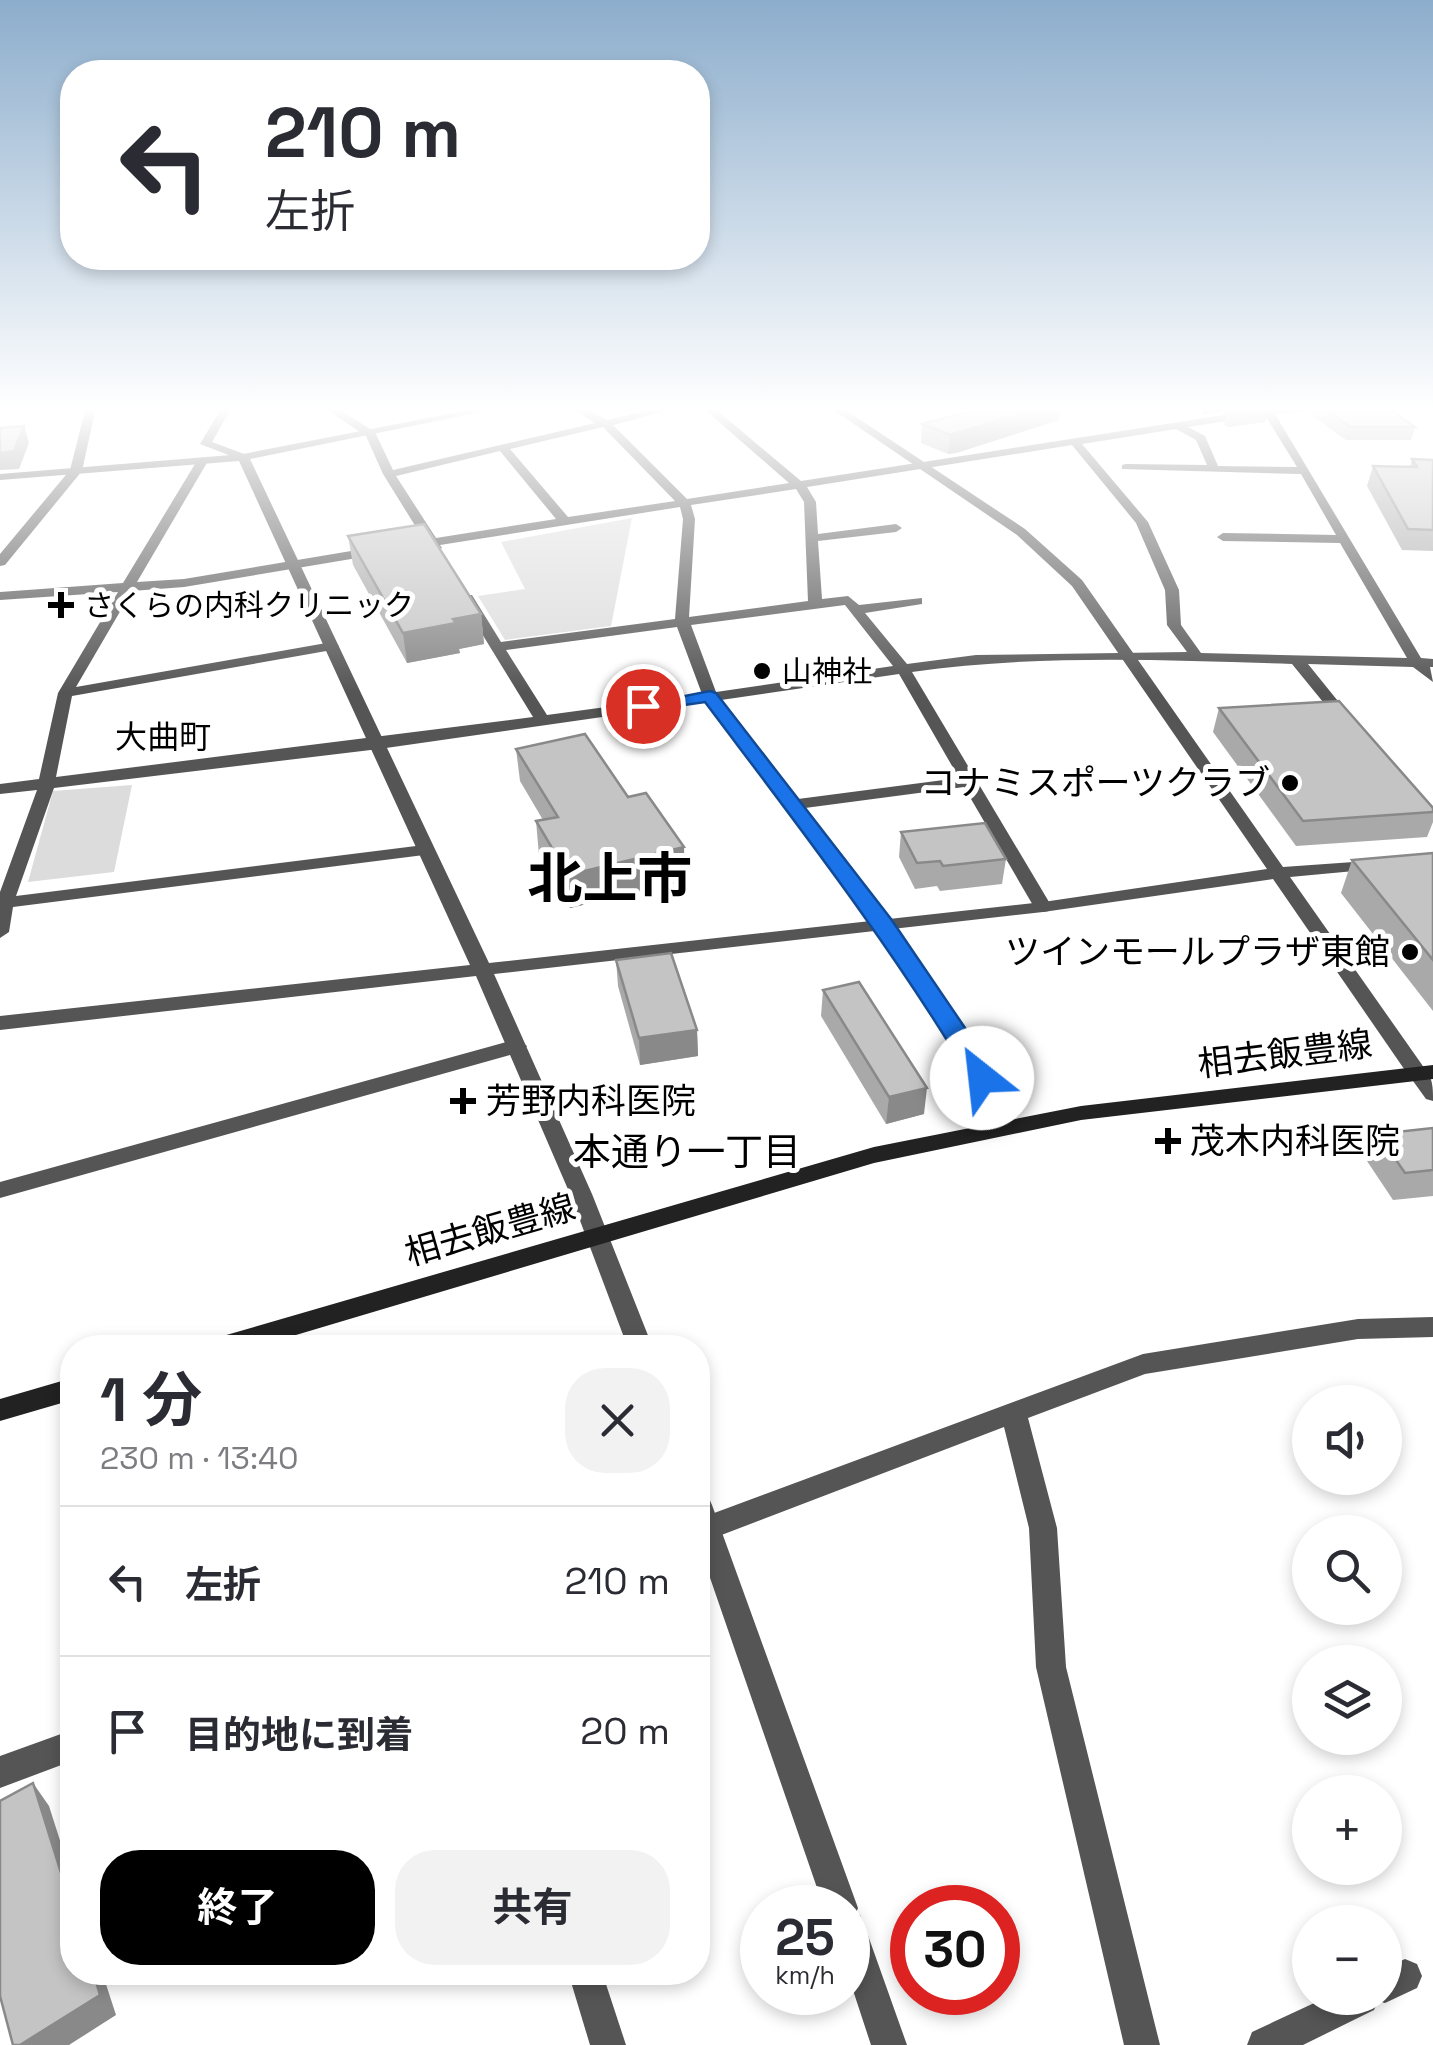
<!DOCTYPE html>
<html lang="ja">
<head>
<meta charset="utf-8">
<style>
  :root { --surface:#fff; --page:#f2f2f3; --text:#2b2b33; --muted:#7c7c81; --line:#e1e1e2; --accent:#000 }
  body { margin:0; font-family:"Space Grotesk","Noto Sans JP",sans-serif; background:var(--page); color:var(--text); height:100vh; display:flex; flex-direction:column; font-size:38px; white-space:nowrap }
  * { box-sizing:border-box; margin:0 }
  p { font-size:32px; color:var(--muted) }
  .icon { flex:none; width:55px; height:55px; fill:none; stroke:currentColor; stroke-width:2; stroke-linecap:round; stroke-linejoin:round }
  .map { position:relative; flex:1; overflow:hidden }
  .drawer { position:absolute; left:60px; top:1335px; width:650px; height:650px; display:flex; flex-direction:column; background:var(--surface); border-radius:40px; box-shadow:0 5px 15px #0003 }
  .drawer>* { flex:none }
  .top-card { position:absolute; left:60px; top:60px; width:650px; height:210px; border-radius:40px; box-shadow:0 5px 15px #0003; background:#fff; color:var(--text); overflow:hidden }
  .buttons { position:absolute; left:1292px; top:1385px; display:grid; gap:20px }
  .buttons a { display:grid; place-items:center; width:110px; height:110px; border-radius:50%; background:var(--surface); box-shadow:0 5px 15px #0003; font-size:50px }
  .speed { position:absolute; left:740px; top:1885px; display:flex; gap:20px; font-size:50px; font-weight:700; text-align:center }
  .speed>* { display:grid; place-content:center; width:130px; height:130px; border-radius:50%; background:var(--surface); box-shadow:0 5px 15px #0003; line-height:1 }
  .speed small { font-size:25px; font-weight:400 }
  .speed .limit { border:15px solid #d22; background:#fff; color:#111 }
  .pin { position:absolute; display:grid; place-items:center; width:85px; height:85px; color:#fff; margin:-42px; border:5px solid #fff; border-radius:50%; box-shadow:0 2px 10px #0007 }
  .me { position:absolute; width:110px; margin:-55px; rotate:331deg; stroke-linejoin:round; filter:drop-shadow(0 0 8px #0008) }
  .turn { display:flex; align-items:center; gap:35px; height:210px; padding:0 40px; font-size:45px }
  .turn .icon { width:130px; height:130px; stroke-width:2.5 }
  .turn b { display:block; font-size:70px; line-height:85px }
  .round { display:grid; place-items:center; flex:none; width:105px; height:105px; border-radius:40px; background:var(--page) }
  .summary { display:flex; align-items:center; justify-content:space-between; height:170px; padding:0 40px }
  h1 { font-size:60px; font-weight:700; line-height:75px }
  .primary-button { display:flex; gap:20px; margin-top:auto; padding:20px 40px }
  .primary-button a { flex:1; height:115px; border-radius:40px; background:var(--accent); color:#fff; font-size:40px; font-weight:700; line-height:115px; text-align:center }
  .primary-button a+a { background:var(--page); color:var(--text) }
  ul { padding:0; list-style:none }
  li { display:flex; align-items:center; gap:30px; height:150px; padding:0 40px; border-top:2px solid var(--line) }
  li div { flex:1 }
  li b { display:block; font-size:38px }
  li em { font-style:normal }
  .map>svg:first-child { display:block }
  .green { fill:#dcdcdc }
  .lines { fill:none; stroke-linecap:round; stroke-linejoin:round }
  .minor { fill:#555; fill-rule:evenodd }
  .tertiary { fill:#555; fill-rule:evenodd }
  .secondary { fill:#222; fill-rule:evenodd }
  .wall { fill:#a9a9a9 }
  .shaded-wall { fill:#898989 }
  .building { fill:#c4c4c4; stroke:#898989; stroke-width:2.5 }
  .route { fill:#1a73e8; stroke:#114b97; stroke-width:2.5 }
  .poi-dot { fill:#000; stroke:#fff; stroke-width:4 }
  .labels { text-anchor:middle; dominant-baseline:central; stroke-width:10; stroke-linejoin:round; paint-order:stroke }
  .far-poi-label { font-size:30px; fill:#000; stroke:#fff; text-anchor:start }
  .far-neighbourhood-label { font-size:32px; fill:#000; stroke:#fff }
  .poi-label { font-size:35px; fill:#000; stroke:#fff; text-anchor:end }
  .street-label { font-size:35px; fill:#000; stroke:#fff }
  .neighbourhood-label { font-size:38px; fill:#000; stroke:#fff }
  .town-label { font-size:55px; font-weight:bold; fill:#000; stroke:#fff }
</style>
</head>
<body>
<div class="map">
<svg width="1433" height="2045" viewBox="0 0 1433 2045">
  <rect width="100%" height="100%" fill="#fff"/>
  <g class="green">
    <path d="M632,518L611,626L505,640L478,596L525,589L501,542Z"/>
    <path d="M132,785L114,872L28,882L53,791Z"/>
  </g>
  <g class="lines">
    <g class="minor">
      <path d="M86,407H96L82,471L5,565L0,566V554L70,470Z"/>
      <path d="M222,407H232L212,442L247,455V459H239L200,444Z"/>
      <path d="M323,407H335L375,432L393,470L595,423L570,407H583L607,420L663,407H681L613,425L687,499L789,483L702,407H713L801,481L1256,410L1255,407H1327L1322,410L1275,414L1421,658L1433,659V667H1430L1433,682L1413,667L1308,664L1354,721L1346,726L1341,724L1292,664C1166,660 1038,654 912,672L1052,907L1049,911L1043,912L1034,907L964,787L805,808L891,920L977,1047L1016,1128L1013,1133H997L960,1053L877,927L707,702L379,749L54,788L16,896L424,845L433,850L424,855L13,907L9,932L0,938V892L37,790L0,794V784L39,779L58,693L118,592L0,600V592L123,583L198,459L208,461L137,582L184,579L375,547L381,551L375,555L184,587L132,591L76,687L332,642L339,646L332,650L72,696L56,777L533,717L460,598L462,595H472L501,642L675,619L683,519L680,507L440,545L442,548L436,552L429,547L405,549V543L424,540L383,474L366,436ZM1265,415L1297,467L1218,466L1205,436L1188,427ZM603,427L675,501L568,517L510,449ZM1176,429L1196,440L1207,465L1126,464L1122,465V469L1301,474L1336,535L1223,533L1217,537L1223,541L1340,543L1407,658L1201,653L1181,625L1179,590L1148,522L1082,444ZM1072,445L1136,523L1165,590L1167,625L1187,652L976,655L907,664L865,613L922,604V598L859,605L848,596L822,599L818,541L896,532L902,528L896,524L818,534L816,502L807,487ZM500,451L556,519L436,538L396,476ZM796,489L804,502L808,601L689,617L695,519L691,505ZM845,605L893,666L716,692L691,625ZM677,627L702,694L547,715L506,650ZM899,674L959,778L798,799L721,700Z"/>
      <path d="M517,1039L527,1046L524,1051L0,1198V1182Z"/>
      <path d="M1418,1067C1433,1072 1433,1086 1433,1101L1426,1099L1408,1074Z"/>
      <path d="M1433,1317V1337L1358,1339L1145,1374L1028,1418L1057,1528L1066,1667L1160,2045H1124L1036,1667L1029,1528L1004,1427L698,1544V1519L1143,1354L1358,1319Z"/>
      <path d="M72,1730V1761L0,1788V1756Z"/>
      <path d="M1405,1959L1417,1964L1422,1976L1417,1988L1385,2003L1378,2001L1374,2010L1303,2045H1247L1252,2032L1325,1998H1385V1968Z"/>
      <path d="M568,1972H602L626,2045H590Z"/>
    </g>
    <g class="tertiary">
      <path d="M484,407H505L250,459L489,963L1043,902L1267,869L1072,586L1017,535L829,407H841L1025,529L1082,580L1283,867L1382,860L1385,864L1382,868L1376,869L1290,877L1425,1069L1428,1074L1425,1079H1411L1273,879L1043,912L494,974L592,1194L653,1348H628L570,1194L476,976L0,1030V1016L470,965L239,461L0,480V474L243,454Z"/>
      <path d="M698,1493L708,1496L712,1505L858,1908L856,1913L860,1915L865,1927L907,2045H871L848,1975V1908H824L698,1543Z"/>
    </g>
    <g class="secondary">
      <path d="M1433,1065V1079L1081,1120L874,1163L252,1348H204L207,1341L216,1338L874,1147L1081,1106Z"/>
      <path d="M72,1378V1400L0,1421V1399Z"/>
    </g>
  </g>
  <g class="wall">
    <path d="M1313,407H1387L1415,427L1411,440H1346L1311,415Z"/>
    <path d="M1227,413L1265,422L1228,427L1224,425Z"/>
    <path d="M1059,420L956,453L948,454L921,443L922,424Z"/>
    <path d="M1412,459L1433,460V551L1402,550L1367,486L1373,466L1410,467Z"/>
    <path d="M348,536L481,614L484,644L459,649L460,653L407,663L353,565Z"/>
    <path d="M1219,708L1433,808V822L1427,837L1296,846L1213,732Z"/>
    <path d="M516,749L685,881L570,908L539,855L536,821L543,820L520,781Z"/>
    <path d="M901,832L1006,859L1002,884L940,891L937,886L915,889L899,857Z"/>
    <path d="M1433,853V1011L1341,893L1352,860Z"/>
    <path d="M616,960L697,1030L698,1056L640,1065L618,986Z"/>
    <path d="M823,990L924,1114L886,1124L821,1016Z"/>
    <path d="M1433,1128V1196L1393,1200L1367,1161L1378,1134Z"/>
  </g>
  <g class="shaded-wall">
    <path d="M1042,407H1061L1059,420L956,453L948,454L950,435Z"/>
    <path d="M1204,407H1239L1238,409L1202,415Z"/>
    <path d="M1268,410L1265,422L1228,427L1230,415Z"/>
    <path d="M24,426L29,443L19,469L0,470V453Z"/>
    <path d="M481,614L484,644L459,649L460,653L407,663L403,633L453,619Z"/>
    <path d="M684,847L685,881L570,908L568,875Z"/>
    <path d="M697,1030L698,1056L640,1065L639,1038Z"/>
    <path d="M927,1088L924,1114L886,1124L889,1097Z"/>
    <path d="M33,1783L49,1806L72,1878V1908Z"/>
    <path d="M93,1972H102L116,2015L69,2045H20Z"/>
  </g>
  <g class="building">
    <path d="M985,407H1042L950,435L922,424Z"/>
    <path d="M1266,407L1268,410L1230,415L1227,413Z"/>
    <path d="M1322,407H1387L1415,427H1350Z"/>
    <path d="M24,426L14,451L0,453V428Z"/>
    <path d="M1412,459L1433,460V530L1408,529L1373,466L1417,467Z"/>
    <path d="M424,524L481,614L453,619L456,623L403,633L348,536Z"/>
    <path d="M1339,701L1433,808V812L1303,821L1219,708Z"/>
    <path d="M585,734L628,797L646,793L684,847L568,875L536,821L558,817L516,749Z"/>
    <path d="M985,823L1006,859L943,866L940,861L917,863L901,832Z"/>
    <path d="M1433,853V960L1352,860Z"/>
    <path d="M671,953L697,1030L639,1038L616,960Z"/>
    <path d="M859,982L927,1088L889,1097L823,990Z"/>
    <path d="M1433,1128V1170L1405,1173L1378,1134Z"/>
    <path d="M33,1783L72,1908V1972H93L100,1995L20,2045H13L0,1996V1801Z"/>
  </g>
  <linearGradient id="sky" x2="0" y2="1"><stop stop-color="#8cadcc"/><stop offset="0.59" stop-color="#fff"/><stop offset="1" stop-color="#fff" stop-opacity="0"/></linearGradient>
  <rect width="1433" height="693" fill="url(#sky)"/>
  <path class="route" d="M710,691L716,693L891,919L978,1047L994,1078L990,1083H973C894,949 799,827 705,702L643,711L634,706Z"/>
  <g class="poi-dot">
    <path d="M56 590h10v10h10v10h-10v10h-10v-10h-10v-10h10z"/>
    <circle cx="762" cy="671" r="10"/>
    <circle cx="1290" cy="783" r="10"/>
    <circle cx="1410" cy="952" r="10"/>
    <path d="M458 1086h10v10h10v10h-10v10h-10v-10h-10v-10h10z"/>
    <path d="M1163 1126h10v10h10v10h-10v10h-10v-10h-10v-10h10z"/>
  </g>
  <g class="labels">
    <g class="far-poi-label">
      <text x="84" y="605">さくらの内科クリニック</text>
      <text x="782" y="671">山神社</text>
    </g>
    <g class="far-neighbourhood-label">
      <text x="163" y="737">大曲町</text>
    </g>
    <g class="poi-label">
      <text x="1270" y="783">コナミスポーツクラブ</text>
      <text x="1390" y="952">ツインモールプラザ東館</text>
      <text x="486" y="1101" text-anchor="start">芳野内科医院</text>
      <text x="1190" y="1141" text-anchor="start">茂木内科医院</text>
    </g>
    <g class="street-label">
      <text transform="translate(1285 1054) rotate(-7)">相去飯豊線</text>
      <text transform="translate(490 1230) rotate(-16)">相去飯豊線</text>
    </g>
    <g class="neighbourhood-label">
      <text x="687" y="1152">本通り一丁目</text>
    </g>
    <g class="town-label">
      <text x="610" y="879">北上市</text>
    </g>
  </g>
</svg>
<div class="buttons">
<a><svg class="icon" aria-label="sound" viewBox="0 0 24 24"><path d="M4 9h4l5-4v14l-5-4H4zM17 9q2 3 0 6"/></svg></a>
<a><svg class="icon" aria-label="search" viewBox="0 0 24 24"><circle cx="10" cy="10" r="6"/><path d="M15 15l6 6"/></svg></a>
<a><svg class="icon" aria-label="layers" viewBox="0 0 24 24"><path d="M12 4l9 5-9 5-9-5zM3 14l9 5 9-5"/></svg></a>
<a>+</a>
<a>−</a>
</div>
<div class="speed"><div>25<small>km/h</small></div><div class="limit">30</div></div>
<div class="pin" style="left:643px;top:706px;background:#d93025"><svg class="icon" aria-label="arrive" viewBox="0 0 24 24"><path d="M6 21V4h12l-3 4 3 4H6"/></svg></div>
<svg class="me" style="left:982px;top:1078px" viewBox="-20 -20 40 40"><circle r="19" fill="#fff"/><path d="M0-13L10 11 0 6-10 11z" fill="#1a73e8"/></svg>
<div class="top-card">
<div class="turn"><svg class="icon" aria-label="left" viewBox="0 0 24 24"><path d="M17 20v-9H6M10 6l-5 5 5 5"/></svg><div><b>210 m</b>左折</div></div>
</div>
<section class="drawer">
<div class="summary"><div><h1>1 分</h1><p>230 m · 13:40</p></div><a class="round"><svg class="icon" aria-label="close" viewBox="0 0 24 24"><path d="M6 6l12 12M18 6L6 18"/></svg></a></div>
<ul>
<li><svg class="icon" aria-label="left" viewBox="0 0 24 24"><path d="M17 20v-9H6M10 6l-5 5 5 5"/></svg><div><b>左折</b></div><em>210 m</em></li>
<li><svg class="icon" aria-label="arrive" viewBox="0 0 24 24"><path d="M6 21V4h12l-3 4 3 4H6"/></svg><div><b>目的地に到着</b></div><em>20 m</em></li>
</ul>
<div class="primary-button"><a>終了</a><a>共有</a></div>
</section>
</div>
</body>
</html>
